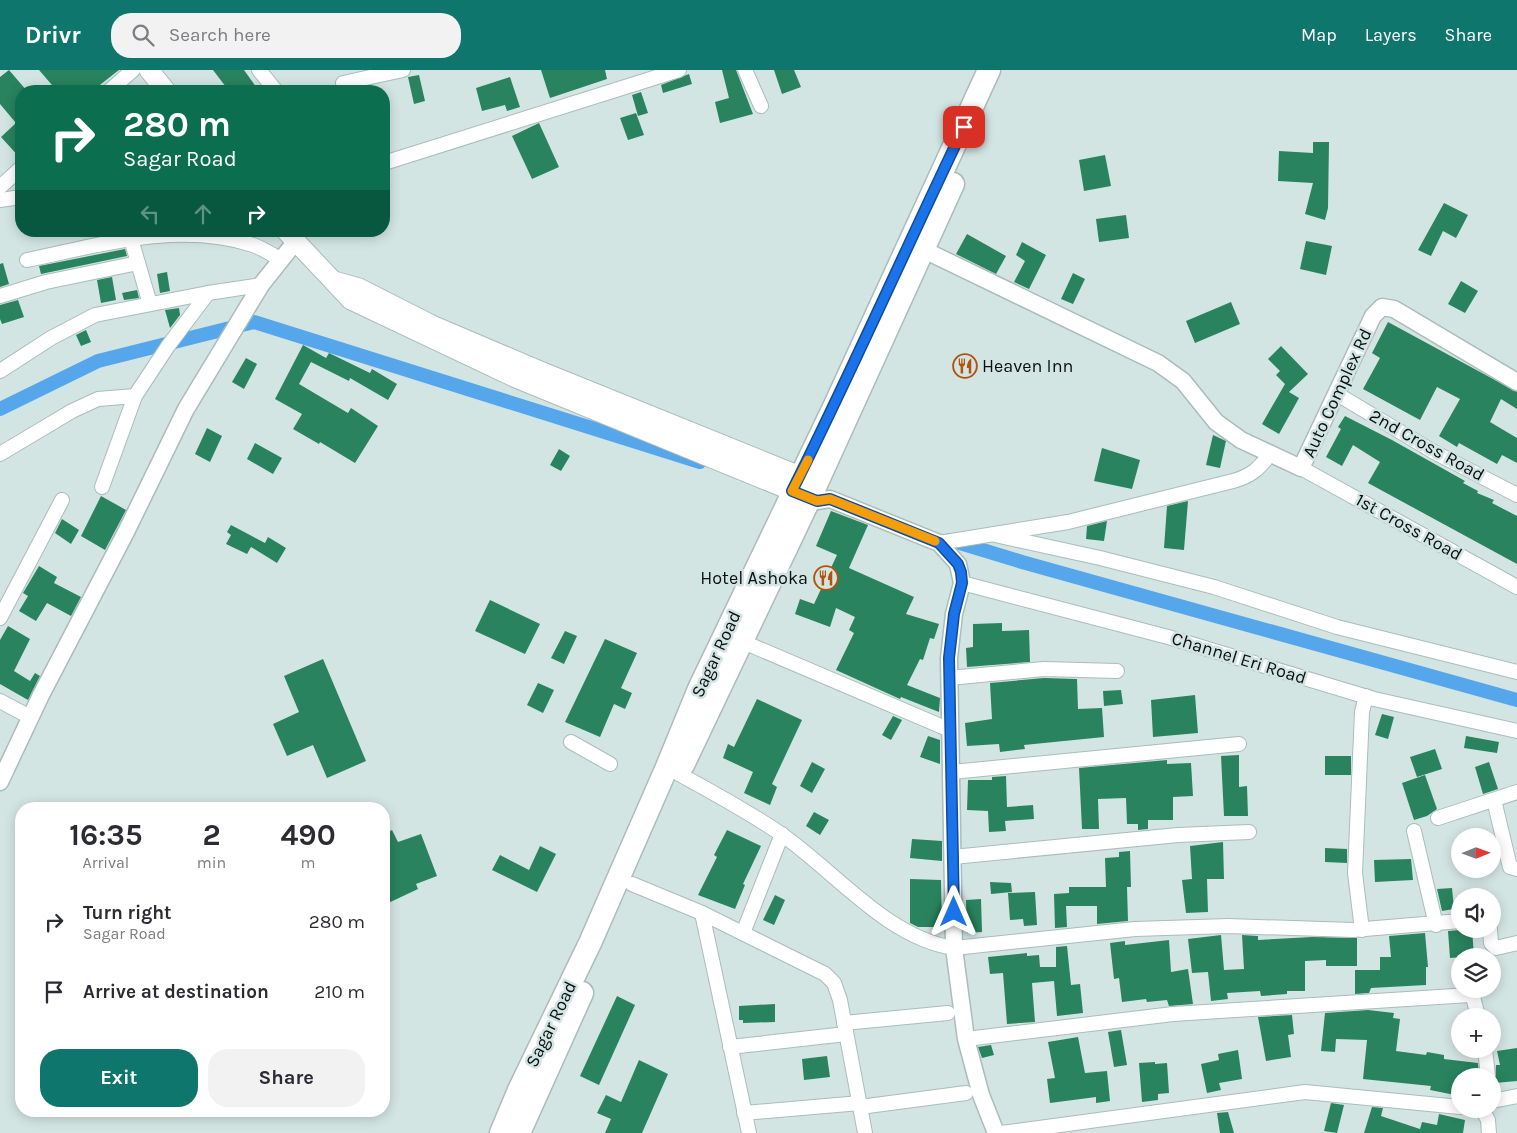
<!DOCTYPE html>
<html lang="en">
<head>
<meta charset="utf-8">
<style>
  :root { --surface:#fff; --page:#f2f2f3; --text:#2b2b33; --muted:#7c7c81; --accent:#0f766e }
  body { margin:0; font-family:Karla,sans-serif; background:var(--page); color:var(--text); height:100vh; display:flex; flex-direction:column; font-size:19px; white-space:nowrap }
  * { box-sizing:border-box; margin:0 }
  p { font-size:16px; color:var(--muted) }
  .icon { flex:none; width:28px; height:28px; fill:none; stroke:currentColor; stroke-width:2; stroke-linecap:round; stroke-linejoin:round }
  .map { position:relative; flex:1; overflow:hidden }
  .drawer { position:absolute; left:15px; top:732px; width:375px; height:315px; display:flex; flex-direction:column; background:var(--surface); border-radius:20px; box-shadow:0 2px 12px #0003 }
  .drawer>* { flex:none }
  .top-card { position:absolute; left:15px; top:15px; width:375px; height:152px; border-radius:20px; box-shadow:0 2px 12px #0003; background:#0b6e4f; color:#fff; overflow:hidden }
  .needle { width:32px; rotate:89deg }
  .fabs { position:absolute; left:1451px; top:758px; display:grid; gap:10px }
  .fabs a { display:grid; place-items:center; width:50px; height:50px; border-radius:50%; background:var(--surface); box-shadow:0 2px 12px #0003; font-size:25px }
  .pin { position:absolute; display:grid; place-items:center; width:42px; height:42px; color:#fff; margin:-21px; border-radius:10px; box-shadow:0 2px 8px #0006 }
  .me { position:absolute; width:55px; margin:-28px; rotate:0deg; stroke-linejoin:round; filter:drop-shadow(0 0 4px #0008) }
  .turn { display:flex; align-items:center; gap:18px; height:105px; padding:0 25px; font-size:22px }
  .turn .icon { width:65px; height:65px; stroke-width:2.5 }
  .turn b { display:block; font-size:35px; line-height:42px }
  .lanes { display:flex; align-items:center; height:48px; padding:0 25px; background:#0003; justify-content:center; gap:25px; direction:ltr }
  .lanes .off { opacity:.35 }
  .eta { display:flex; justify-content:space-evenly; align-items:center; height:85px; text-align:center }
  .eta b { font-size:30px; font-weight:700; line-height:35px }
  .primary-button { display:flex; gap:10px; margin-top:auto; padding:10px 25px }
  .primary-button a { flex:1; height:58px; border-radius:20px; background:var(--accent); color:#fff; font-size:20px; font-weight:700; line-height:58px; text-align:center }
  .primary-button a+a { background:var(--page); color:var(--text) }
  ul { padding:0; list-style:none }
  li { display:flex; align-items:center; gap:15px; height:70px; padding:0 25px }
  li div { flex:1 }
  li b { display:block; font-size:19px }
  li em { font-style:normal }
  header { display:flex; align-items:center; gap:30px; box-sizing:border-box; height:70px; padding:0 25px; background:var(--accent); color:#fff }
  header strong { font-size:24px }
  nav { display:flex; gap:28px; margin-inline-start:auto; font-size:18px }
  .search { width:350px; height:45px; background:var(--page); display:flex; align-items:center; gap:12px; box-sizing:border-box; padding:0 18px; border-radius:20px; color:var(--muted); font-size:19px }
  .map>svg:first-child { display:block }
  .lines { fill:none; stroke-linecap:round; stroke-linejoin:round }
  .canal { stroke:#55a6eb; stroke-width:14 }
  .building { fill:#29835e }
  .minor-casing { stroke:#aabcbb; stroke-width:16 }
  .tertiary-casing { stroke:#aabcbb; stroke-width:19 }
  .secondary-casing { stroke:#aabcbb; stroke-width:21 }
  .trunk-casing { stroke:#aabcbb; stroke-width:25 }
  .minor { stroke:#fff; stroke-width:14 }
  .tertiary { stroke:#fff; stroke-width:16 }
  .secondary { stroke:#fff; stroke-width:19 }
  .trunk { stroke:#fff; stroke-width:22 }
  .route-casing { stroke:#114b97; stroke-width:12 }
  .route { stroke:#1a73e8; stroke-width:9 }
  .slow { stroke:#f59e0b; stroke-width:9 }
  .labels { text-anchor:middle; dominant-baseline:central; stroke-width:5; stroke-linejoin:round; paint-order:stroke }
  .poi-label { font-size:18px; fill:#09100f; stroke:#d3e5e3; text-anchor:start }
  .street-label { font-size:18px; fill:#09100f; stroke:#d3e5e3 }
</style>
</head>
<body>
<header>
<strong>Drivr</strong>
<div class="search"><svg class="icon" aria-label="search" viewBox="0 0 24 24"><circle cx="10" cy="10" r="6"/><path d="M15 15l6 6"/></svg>Search here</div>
<nav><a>Map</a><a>Layers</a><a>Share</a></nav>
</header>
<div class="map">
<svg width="1517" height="1063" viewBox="0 0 1517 1063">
  <rect width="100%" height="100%" fill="#d3e5e3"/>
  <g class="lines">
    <g class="canal">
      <path d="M0,339L98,291L254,252L700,392"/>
      <path d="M950,470L1022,492L1517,630"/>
    </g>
  </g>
  <g class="building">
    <path d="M9,0L27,21H21V89L1,67L16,53L0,34V7Z"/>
    <path d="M39,0H119L92,21H45L52,15Z"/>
    <path d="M213,0H244L259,21H229Z"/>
    <path d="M541,0H605L607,9L550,28Z"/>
    <path d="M722,0H736L753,44L720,53L715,32L729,28Z"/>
    <path d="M774,0H794L801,17L782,24Z"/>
    <path d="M689,4L692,14L663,23L661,15Z"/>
    <path d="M419,5L425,31L414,34L408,7Z"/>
    <path d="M510,7L520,37L507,41L505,35L482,41L476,18Z"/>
    <path d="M641,22L648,43L638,46L632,25Z"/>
    <path d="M636,43L644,65L628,70L620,48Z"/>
    <path d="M539,53L559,97L532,109L512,66Z"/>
    <path d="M1313,72H1329L1328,138L1325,150L1305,144L1313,113L1278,111L1279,81L1313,83Z"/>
    <path d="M1105,85L1111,116L1084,121L1079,90Z"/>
    <path d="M1444,133L1468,145L1456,168L1443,161L1431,186L1418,180Z"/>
    <path d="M1126,145L1129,168L1099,172L1096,149Z"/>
    <path d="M967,164L1006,186L996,204L956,184Z"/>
    <path d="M1306,171L1332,176L1326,205L1300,199Z"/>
    <path d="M1022,172L1046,185L1029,219L1014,212L1025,191L1016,185Z"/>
    <path d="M125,179L127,186L41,204L39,196Z"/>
    <path d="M3,193L9,214L0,217V194Z"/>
    <path d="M167,202L170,221L160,223L157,204Z"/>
    <path d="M1073,203L1085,209L1073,234L1061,229Z"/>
    <path d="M112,207L116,230L101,233L97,210Z"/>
    <path d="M1461,211L1478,221L1465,243L1448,234Z"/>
    <path d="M137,220L139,228L124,230L122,223Z"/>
    <path d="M18,230L24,247L2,254L0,249V235Z"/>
    <path d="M1231,232L1240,254L1195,273L1186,251Z"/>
    <path d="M179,238L180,245L170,258L165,240Z"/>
    <path d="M1388,252L1517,322V339L1501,329L1490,352L1517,368V393L1502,385L1497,394L1459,373L1457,377L1439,366L1460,329L1437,317L1420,350L1363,319L1380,288L1372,283Z"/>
    <path d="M86,260L91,272L81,276L76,265Z"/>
    <path d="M303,275L326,288L329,283L370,303L372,299L397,314L388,330L350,308L349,311L311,292L299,314L348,343L351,338L378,356L355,393L320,372L319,374L293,359L302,344L275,329Z"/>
    <path d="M1281,276L1308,304L1289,322L1299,328L1279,364L1262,354L1285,314L1276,305L1280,301L1268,289Z"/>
    <path d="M246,288L257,294L244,319L232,312Z"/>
    <path d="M1345,346L1392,370L1465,411L1463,413L1478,421L1477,423L1494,430L1492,433L1517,446V494L1368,413L1380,392L1353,375L1342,396L1326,387L1341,359L1338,357Z"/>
    <path d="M207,358L222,366L210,392L195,384Z"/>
    <path d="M1213,365L1226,371L1220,398L1206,395Z"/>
    <path d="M255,373L282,388L273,404L247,389Z"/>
    <path d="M1102,378L1140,390L1132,419L1094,411Z"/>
    <path d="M559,379L570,386L561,401L550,395Z"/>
    <path d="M101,426L126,440L105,480L81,466Z"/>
    <path d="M1188,431L1184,480L1164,478L1167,436Z"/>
    <path d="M831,441L868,455L849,498L914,527L906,544L939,554L934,569L930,568L923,590L920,589L907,615L940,628L939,642L901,627L900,629L836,600L854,563L849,560L855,547L836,538L830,557L795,544L800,529L814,534L837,485L816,476Z"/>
    <path d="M62,449L79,460L71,474L55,463Z"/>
    <path d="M1107,451L1104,471L1086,469L1087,456Z"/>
    <path d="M231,455L265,473L268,467L286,478L277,493L251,477L247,484L226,474L231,465L227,462Z"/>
    <path d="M39,496L57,507L54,513L81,527L71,546L47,533L36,551L19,541L28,526L23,523Z"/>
    <path d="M490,530L540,554L525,584L475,561Z"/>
    <path d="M1002,553V561L1029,560L1030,592L967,597L966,578L973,577V554Z"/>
    <path d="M8,556L30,569L14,601L30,611L35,603L40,606L28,630L0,614V570Z"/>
    <path d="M565,561L577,566L564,594L551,588Z"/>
    <path d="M605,569L637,583L621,618L632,623L625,639L614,634L600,667L565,652Z"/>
    <path d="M323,589L366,691L327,708L313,675L287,686L273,654L299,642L284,606Z"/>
    <path d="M1044,608L1077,609L1078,639L1102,638L1104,667L1024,675L1025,679L1000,682L999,674L967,676L965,653L992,649L990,613Z"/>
    <path d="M538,613L554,620L543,643L527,635Z"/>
    <path d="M1121,620L1123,634L1104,636L1103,621Z"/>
    <path d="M1195,625L1198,663L1153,667L1151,630Z"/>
    <path d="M757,629L802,650L772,714L777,717L770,735L744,723L753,702L723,688L728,674L734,677Z"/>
    <path d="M1382,644L1394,647L1388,669L1375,665Z"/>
    <path d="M893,646L902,650L891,670L882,665Z"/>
    <path d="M928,666L940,670V694L920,687Z"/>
    <path d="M1466,666L1499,672L1497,683L1464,678Z"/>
    <path d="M1435,679L1442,699L1417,707L1410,687Z"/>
    <path d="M1239,685V717L1247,716L1248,746H1224L1221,686Z"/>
    <rect x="1325" y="686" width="26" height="19"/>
    <path d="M1167,690V694L1191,693L1193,726L1173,727V750H1148V759L1138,760V754H1127L1126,728L1098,729L1099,759H1082L1079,698Z"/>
    <path d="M812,692L825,699L812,723L800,716Z"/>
    <path d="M1489,692L1498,719L1483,724L1475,697Z"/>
    <path d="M1425,705L1437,739L1427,746L1414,750L1402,713Z"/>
    <path d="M1006,706L1007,737L1033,735L1034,749L1005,751L1006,761L989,762L988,741L967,740L968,710H992V707Z"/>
    <path d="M814,742L829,750L820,765L806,756Z"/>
    <path d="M392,760L398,772L421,764L437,806L416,814L418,819L384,835V764Z"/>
    <path d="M727,760L761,776L743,814L745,815L735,839L698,825L717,787L714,785Z"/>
    <path d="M912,769L942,771V791L910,788Z"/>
    <path d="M1223,772L1224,809H1207L1208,842L1186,843L1182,810L1192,809L1190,776Z"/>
    <path d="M540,776L556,784L537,822L492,800L500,785L529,800Z"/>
    <path d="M1325,778L1347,779V793L1325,792Z"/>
    <path d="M1130,781L1131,817H1127L1128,851L1097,854V836H1066L1067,857L1055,858L1054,824L1069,823V817H1106L1105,788L1119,787V782Z"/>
    <path d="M1411,789L1413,810L1375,812L1374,790Z"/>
    <path d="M910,809L941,810L942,857H918L910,853Z"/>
    <path d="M990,812L1011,813L1012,822L991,824Z"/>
    <path d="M1452,818L1454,839L1442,841L1437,819Z"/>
    <path d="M1035,822L1037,855L1024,856L1023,849L1010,850L1008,823Z"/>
    <path d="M775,825L785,830L774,855L763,850Z"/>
    <path d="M981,829L982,862L967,863L966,830Z"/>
    <path d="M1472,859L1474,886L1450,888L1448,861Z"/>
    <path d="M1425,863L1428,897H1426V915L1371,918L1369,923L1355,924V900H1380V887H1391L1389,866Z"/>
    <path d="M1221,865L1224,900L1244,899L1242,865L1258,866V870L1312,867L1357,868V896H1326V890L1305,891V921H1287V924L1261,926L1260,921L1227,923L1228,929L1211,931L1208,902L1192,903L1188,869Z"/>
    <path d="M1169,870L1171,902L1188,899L1193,934L1169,936L1167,930L1147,932L1146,929L1122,932L1119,908L1114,909L1110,873L1125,871V875Z"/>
    <path d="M1067,876L1071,915L1080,914L1083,943L1057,946L1054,911L1032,913L1035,952L1007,954L1003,903L990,904L988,887L1027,883V886L1039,885L1040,897H1056V877Z"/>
    <path d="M617,926L635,935L599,1015L580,1006Z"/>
    <path d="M775,934V952L743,953V950H739V936Z"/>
    <path d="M1368,940L1394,943L1393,948L1400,949L1396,981L1426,985L1427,982L1444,985V989L1478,993L1479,1006H1460V1025L1450,1024L1430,1020L1431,1016L1363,1009L1367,970L1336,969L1335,982L1321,981L1325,943Z"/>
    <path d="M1292,945L1294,964L1288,965L1291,987L1266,991L1258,947Z"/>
    <path d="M1121,960L1127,995L1114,997L1108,962Z"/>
    <path d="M1078,967L1085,1003L1107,1001L1110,1031L1096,1033V1027L1050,1033L1047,1009L1055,1008L1048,972Z"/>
    <path d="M991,975L994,985L982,988L978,977Z"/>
    <path d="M1517,978V1011L1495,1013L1496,995H1500L1497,981Z"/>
    <path d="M1238,980L1242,1009L1219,1013L1221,1020L1207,1023L1201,994L1219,990L1218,984Z"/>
    <path d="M827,986L830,1007L804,1010L802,989Z"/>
    <path d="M639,990L668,1004L642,1063H605L611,1049L597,1043L606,1025L621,1032Z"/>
    <path d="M1155,992V994L1167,993L1169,1023L1158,1024V1030L1142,1032L1139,993Z"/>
    <path d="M1331,1033L1344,1035L1337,1063L1324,1061Z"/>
    <path d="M1372,1037L1383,1038L1381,1046L1420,1059L1422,1052L1437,1055L1439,1044L1465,1050L1463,1063H1364Z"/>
    <path d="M1228,1042L1234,1063H1220L1217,1043Z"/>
  </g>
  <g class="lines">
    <g class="minor-casing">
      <g id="minor">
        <path d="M259,0L276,21"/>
        <path d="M745,0L761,36"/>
        <path d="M343,13L403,0"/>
        <path d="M109,21L133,0"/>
        <path d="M384,93L679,0"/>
        <path d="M0,117L21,98"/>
        <path d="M0,130L21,127"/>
        <path d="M131,169L150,234"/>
        <path d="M27,190C100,175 179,151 253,175C262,178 271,184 280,189"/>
        <path d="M0,226L46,212L138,193"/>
        <path d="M0,301L51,268L95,245L208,223L261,215"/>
        <path d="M1337,324L1434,382L1517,425"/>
        <path d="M0,384L72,341L98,329L135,326"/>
        <path d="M1301,398L1517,517"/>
        <path d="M102,417L135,326L168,276L208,223"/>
        <path d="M995,465L1100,488L1214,517L1337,557L1517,602"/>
        <path d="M939,473L1068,452L1233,411C1251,406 1259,399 1270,384"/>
        <path d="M962,513L1168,567L1374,629L1517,661"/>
        <path d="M0,548L62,430"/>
        <path d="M741,571L950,660"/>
        <path d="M949,608L1044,599L1117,601"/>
        <path d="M0,631L30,647"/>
        <path d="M571,672L610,694"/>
        <path d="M952,702L1239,674"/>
        <path d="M679,704C714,723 749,742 781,764C836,802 887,868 954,878L1135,859L1228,856L1353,860L1460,851"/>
        <path d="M1494,730L1510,797L1517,799"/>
        <path d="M1438,748L1517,722"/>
        <path d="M1414,761L1436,855"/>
        <path d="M953,787L1178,765L1249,762"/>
        <path d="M632,814L702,843L825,904L834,913L840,930L865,1063"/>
        <path d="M702,843L749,1063"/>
        <path d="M1490,859L1491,873L1496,878L1517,873"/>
        <path d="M1362,860L1355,803L1362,642L1366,626"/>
        <path d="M743,863L782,764"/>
        <path d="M844,953L948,943"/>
        <path d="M966,969L1173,944L1470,925L1473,927L1478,946"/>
        <path d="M730,977L846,964"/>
        <path d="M1485,979L1488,1006"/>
        <path d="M1492,1031L1517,1026"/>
        <path d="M860,1037L966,1023"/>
        <path d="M1482,1039L1488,1050L1489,1063"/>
        <path d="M744,1043L860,1033"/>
        <path d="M1001,1063L1305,1022L1460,1037"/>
      </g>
    </g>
    <g class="tertiary-casing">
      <g id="tertiary">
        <path d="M924,180L1158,293L1183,311L1216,352L1241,370L1301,398L1373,246L1382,237L1394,239L1517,312"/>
        <path d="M810,428L817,431L830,429L939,473L958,494L962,513L954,544L949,588L954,878L966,969L981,1025L996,1063"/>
        <path d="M0,712L41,625L126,462L186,339L261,215L296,171"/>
      </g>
    </g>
    <g class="secondary-casing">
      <g id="secondary">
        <path d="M149,0L166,21"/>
        <path d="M286,161L351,230L516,308L807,427"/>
        <path d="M334,211L359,218L434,256L540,301L812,411"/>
      </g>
    </g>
    <g class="trunk-casing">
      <g id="trunk">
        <path d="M683,695L810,428L953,114"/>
        <path d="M501,1063L519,1020L590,873L667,697L699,619L835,335L989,0"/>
        <path d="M519,1063L582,923"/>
      </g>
    </g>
    <use href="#minor" class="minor"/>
    <use href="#tertiary" class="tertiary"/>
    <use href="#secondary" class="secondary"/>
    <use href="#trunk" class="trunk"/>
  </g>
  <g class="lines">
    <g class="route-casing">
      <path id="route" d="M954,842L949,588L954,544L962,513L961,502L958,494L939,473L830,429L817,431L792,421C852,301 906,178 964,57"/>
    </g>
    <use href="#route" class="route"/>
    <path class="slow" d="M808,390L792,421L817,431L830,429L935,471"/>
  </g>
  <defs>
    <g id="restaurant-ring" transform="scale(1.25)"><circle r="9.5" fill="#d3e5e3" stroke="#b2520c" stroke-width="1.5"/><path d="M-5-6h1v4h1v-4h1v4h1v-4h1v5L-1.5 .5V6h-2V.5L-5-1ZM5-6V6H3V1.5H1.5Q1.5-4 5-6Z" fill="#b2520c"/></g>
  </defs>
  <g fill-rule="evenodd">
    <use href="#restaurant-ring" x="965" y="296"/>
    <use href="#restaurant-ring" x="826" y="508"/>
  </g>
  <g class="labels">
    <g class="poi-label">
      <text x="982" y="296">Heaven Inn</text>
      <text x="808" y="508" text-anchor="end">Hotel Ashoka</text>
    </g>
    <g class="street-label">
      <text transform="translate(1337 323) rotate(-65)">Auto Complex Rd</text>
      <text transform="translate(1427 375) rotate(29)">2nd Cross Road</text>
      <text transform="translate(1409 457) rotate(29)">1st Cross Road</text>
      <text transform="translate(716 584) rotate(-65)">Sagar Road</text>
      <text transform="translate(1239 588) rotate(17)">Channel Eri Road</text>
      <text transform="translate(551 954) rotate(-64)">Sagar Road</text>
    </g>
  </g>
</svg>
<div class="fabs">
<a><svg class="needle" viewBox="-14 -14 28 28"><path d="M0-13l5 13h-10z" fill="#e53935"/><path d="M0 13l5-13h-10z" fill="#7c7c81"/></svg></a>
<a><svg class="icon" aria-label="sound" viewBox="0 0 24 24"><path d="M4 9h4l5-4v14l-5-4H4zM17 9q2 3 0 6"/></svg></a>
<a><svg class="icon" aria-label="layers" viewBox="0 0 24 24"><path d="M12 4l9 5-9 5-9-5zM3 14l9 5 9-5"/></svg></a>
<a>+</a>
<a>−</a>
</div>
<div class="pin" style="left:964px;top:57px;background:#d93025"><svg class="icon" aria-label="arrive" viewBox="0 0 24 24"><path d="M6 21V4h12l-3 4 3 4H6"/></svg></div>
<svg class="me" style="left:954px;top:842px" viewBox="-20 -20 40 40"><path d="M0-17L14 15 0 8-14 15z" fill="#1a73e8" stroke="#fff" stroke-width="4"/></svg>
<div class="top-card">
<div class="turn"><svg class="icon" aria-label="right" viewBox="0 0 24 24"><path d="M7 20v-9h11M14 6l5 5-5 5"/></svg><div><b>280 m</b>Sagar Road</div></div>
<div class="lanes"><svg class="icon off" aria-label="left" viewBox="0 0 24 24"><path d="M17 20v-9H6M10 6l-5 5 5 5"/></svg><svg class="icon off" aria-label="ahead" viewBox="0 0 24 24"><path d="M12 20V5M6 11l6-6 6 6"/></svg><svg class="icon" aria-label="right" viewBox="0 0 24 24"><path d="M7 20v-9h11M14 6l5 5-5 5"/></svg></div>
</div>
<section class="drawer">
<div class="eta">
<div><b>16:35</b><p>Arrival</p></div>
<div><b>2</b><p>min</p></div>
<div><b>490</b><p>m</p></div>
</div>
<ul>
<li><svg class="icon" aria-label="right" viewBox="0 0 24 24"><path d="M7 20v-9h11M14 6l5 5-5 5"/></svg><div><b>Turn right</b><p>Sagar Road</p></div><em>280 m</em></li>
<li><svg class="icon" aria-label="arrive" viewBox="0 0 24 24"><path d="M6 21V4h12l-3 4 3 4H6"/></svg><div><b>Arrive at destination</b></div><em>210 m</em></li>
</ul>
<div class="primary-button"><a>Exit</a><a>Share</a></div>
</section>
</div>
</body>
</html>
